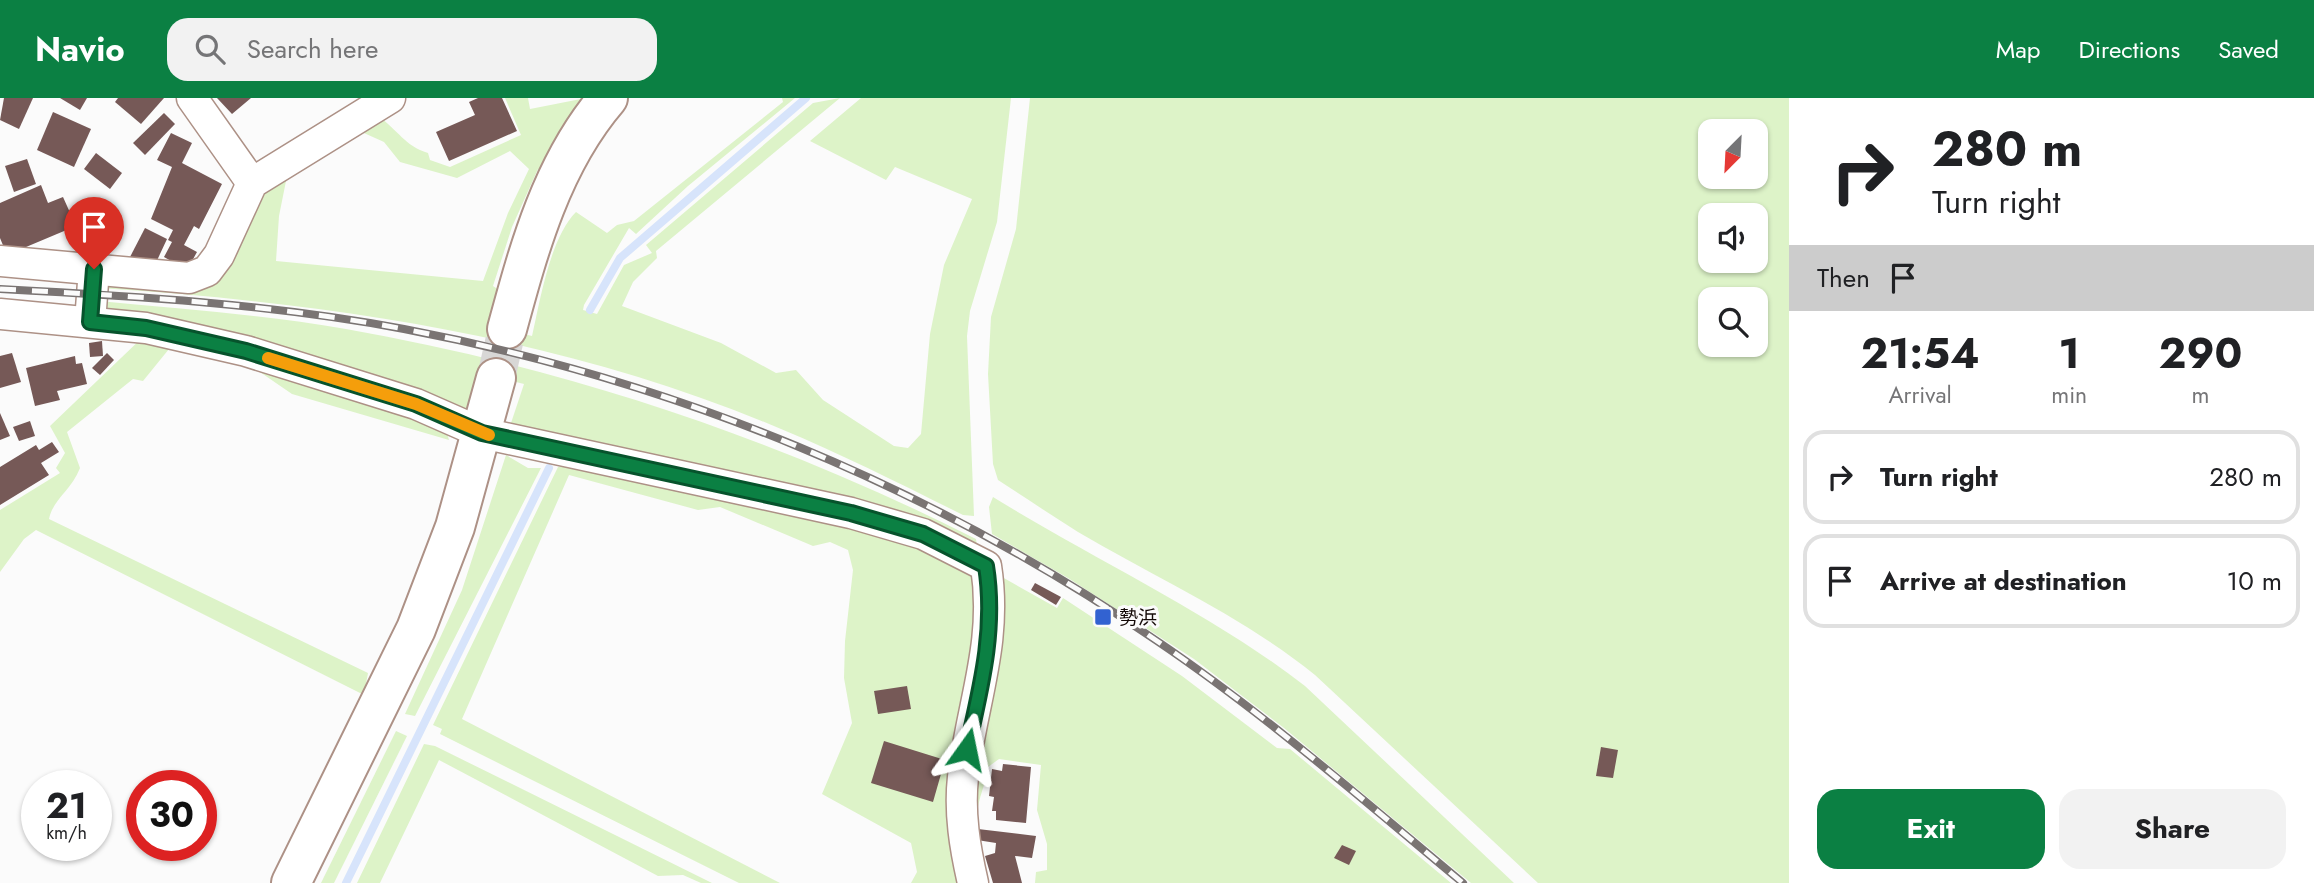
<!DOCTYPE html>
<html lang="en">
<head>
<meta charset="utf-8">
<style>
  :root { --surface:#fff; --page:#f2f2f2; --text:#202124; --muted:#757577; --line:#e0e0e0; --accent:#0b8043 }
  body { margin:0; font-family:Jost,"Noto Sans JP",sans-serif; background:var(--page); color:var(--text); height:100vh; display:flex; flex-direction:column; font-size:26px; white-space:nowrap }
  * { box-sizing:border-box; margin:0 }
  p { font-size:23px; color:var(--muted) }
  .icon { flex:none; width:38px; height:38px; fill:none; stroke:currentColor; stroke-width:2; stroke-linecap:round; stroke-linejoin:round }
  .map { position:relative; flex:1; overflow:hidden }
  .sheet { display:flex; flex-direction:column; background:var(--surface); width:525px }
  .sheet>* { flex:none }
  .banner { background:#fff; color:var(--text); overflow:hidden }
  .needle { width:46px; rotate:204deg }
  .fabs { position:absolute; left:1698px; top:21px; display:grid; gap:14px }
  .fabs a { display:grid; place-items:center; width:70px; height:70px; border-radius:14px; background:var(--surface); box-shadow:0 2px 5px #0004; font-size:35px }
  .speed { position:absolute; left:21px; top:672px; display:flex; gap:14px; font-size:35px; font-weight:700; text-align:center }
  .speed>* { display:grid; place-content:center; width:91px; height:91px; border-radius:50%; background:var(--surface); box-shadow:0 2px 5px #0004; line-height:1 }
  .speed small { font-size:18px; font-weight:400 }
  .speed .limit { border:10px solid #d22; background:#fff; color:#111 }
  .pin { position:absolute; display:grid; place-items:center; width:60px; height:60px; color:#fff; margin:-72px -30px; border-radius:50% 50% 50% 0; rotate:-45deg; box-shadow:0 0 7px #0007 }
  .pin .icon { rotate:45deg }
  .me { position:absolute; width:77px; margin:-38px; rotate:12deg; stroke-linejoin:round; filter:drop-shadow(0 0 5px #0008) }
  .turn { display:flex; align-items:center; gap:24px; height:147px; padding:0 28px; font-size:32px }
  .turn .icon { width:91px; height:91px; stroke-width:2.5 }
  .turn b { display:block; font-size:49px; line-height:60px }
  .then { display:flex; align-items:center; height:66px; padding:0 28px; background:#0003; gap:14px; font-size:26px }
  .eta { display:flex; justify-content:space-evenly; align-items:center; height:119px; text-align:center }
  .eta b { font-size:42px; font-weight:700; line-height:49px }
  .button { display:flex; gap:14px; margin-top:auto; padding:14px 28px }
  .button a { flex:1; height:80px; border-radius:21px; background:var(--accent); color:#fff; font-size:28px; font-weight:700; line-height:80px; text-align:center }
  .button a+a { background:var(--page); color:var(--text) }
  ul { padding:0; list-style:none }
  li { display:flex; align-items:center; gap:21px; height:94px; margin:0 14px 10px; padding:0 14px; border:4px solid var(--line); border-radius:21px }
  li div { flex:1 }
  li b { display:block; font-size:26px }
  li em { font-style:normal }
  header { display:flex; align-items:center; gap:42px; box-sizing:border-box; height:98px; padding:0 35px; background:var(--accent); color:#fff }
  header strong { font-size:33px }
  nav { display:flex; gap:38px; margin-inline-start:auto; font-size:24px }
  .search { width:490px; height:63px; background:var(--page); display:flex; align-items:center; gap:18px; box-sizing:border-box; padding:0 24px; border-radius:21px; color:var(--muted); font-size:26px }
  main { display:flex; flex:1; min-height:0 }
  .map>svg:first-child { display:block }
  .green { fill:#ddf3c8; fill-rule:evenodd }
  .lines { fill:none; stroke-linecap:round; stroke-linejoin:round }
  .stream { stroke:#d7e4fb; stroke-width:8 }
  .building { fill:#765957 }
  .secondary-tunnel { stroke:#d8d7d6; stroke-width:38; stroke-dasharray:38 19; stroke-linecap:butt }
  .street-casing { stroke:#ad9186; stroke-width:33 }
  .secondary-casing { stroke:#ad9186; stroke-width:42 }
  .street { stroke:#fff; stroke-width:30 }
  .secondary { stroke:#fff; stroke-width:38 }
  .rail-casing { stroke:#7a7473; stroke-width:8 }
  .rail { stroke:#fbfbfb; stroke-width:5; stroke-dasharray:16; stroke-linecap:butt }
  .route-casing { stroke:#07532c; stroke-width:18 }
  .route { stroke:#0b8043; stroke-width:12 }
  .slow { stroke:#f59e0b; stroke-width:12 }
  .poi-dot { fill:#3262d1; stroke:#fbfbfb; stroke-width:2.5 }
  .labels { text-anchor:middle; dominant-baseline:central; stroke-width:6; stroke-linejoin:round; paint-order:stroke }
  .poi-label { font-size:19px; fill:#130906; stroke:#fbfbfb; text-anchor:start }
</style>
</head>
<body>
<header>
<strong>Navio</strong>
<div class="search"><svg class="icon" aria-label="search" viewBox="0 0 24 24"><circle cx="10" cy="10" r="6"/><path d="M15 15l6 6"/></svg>Search here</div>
<nav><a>Map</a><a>Directions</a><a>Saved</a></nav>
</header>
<main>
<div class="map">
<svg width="1789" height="785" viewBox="0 0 1789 785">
  <rect width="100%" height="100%" fill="#fbfbfb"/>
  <g class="green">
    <path d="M505,0H528L530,11L586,0L543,72L538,71L512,129L493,188L499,192L488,227L532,238C540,203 550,140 576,114L607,135L617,127L634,123L783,4L782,0H795L688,88L636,136L629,130L584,207L583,212L597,216L624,167L652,155L646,147L813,5L840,0L656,153L657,160L633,184L622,208L721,245L776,275L796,272L823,302L894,348L908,350L921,336L930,236L944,167L972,101L895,69L886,82L810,43L861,0H1011L997,124L970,213L967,238L974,418L963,417C903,387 843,357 781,331C565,239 332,205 100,190L101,183L191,188L259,91L288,73L279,118L276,163L483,183L508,115L529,71L510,53L457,80L400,64L384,44L355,31L378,18C398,32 405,48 428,55L430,62L450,69L521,37Z"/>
    <path d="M1030,0H1789V785H1538L1315,577C1242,518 1158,481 1078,434C1051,417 1024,399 998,382L993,366L988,276L991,219L1016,131ZM1710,33H1755V79H1710ZM1710,117H1755V163H1710ZM1710,201H1755V247H1710Z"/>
    <path d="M99,203C182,211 265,217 346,231C567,270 776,340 976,441L978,456L510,328L524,286L477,274L470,310L459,314L107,219Z"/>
    <path d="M145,237L244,260L446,332L449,342L292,296L257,272L234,265L169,251L143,283L133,281L67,334L80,370C71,393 53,401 49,421L368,575L364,597L36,432L24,441L0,474V412L60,375L56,370L65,355L50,328Z"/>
    <path d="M506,357L528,370H541L415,618L405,616L462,492Z"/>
    <path d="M568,367L853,422L968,469L980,495L962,785H911L917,774L911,745L822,696L852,625L844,580L845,543L853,472L848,452L830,444L813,448L720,409L698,412L569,377L462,621L780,785H739L440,636L442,631L433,627L558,369Z"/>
    <path d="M993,399C1095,462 1211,515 1305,588L1514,785H1471L1284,630L1194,561L1068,480L992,436L989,409Z"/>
    <path d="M1002,479L1057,510L1063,500L1182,578L1277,650L1290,651L1451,785H1035L1036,774L1047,772V746L1037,712L1041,667L999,661L988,669C986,686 978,700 977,717L970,681Z"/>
    <path d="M396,633L407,638L334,785H321Z"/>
    <path d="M424,646L435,648L712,785H701L683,777L658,778L439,662L380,785H357Z"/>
  </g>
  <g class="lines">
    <g class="stream">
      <path d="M590,212L620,160L806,0"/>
      <path d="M346,785L549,370"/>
    </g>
  </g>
  <g class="building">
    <path d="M4,0H33L19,31L0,22Z"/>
    <path d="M60,0H87L80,12Z"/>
    <path d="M118,0H164L141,26L115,4Z"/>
    <path d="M217,0H251L232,16Z"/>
    <path d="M478,0H502L517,33L449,63L436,34L475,17L469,4Z"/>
    <path d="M53,14L91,31L74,69L37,52Z"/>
    <path d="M164,15L175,26L145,57L133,45Z"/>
    <path d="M171,35L192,45L182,65L222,86L199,131L194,128L184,147L197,154L187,172L164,159L172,144L168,142L173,132L151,121L172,69L157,62Z"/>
    <path d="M96,55L122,75L110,91L84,71Z"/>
    <path d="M27,61L36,86L14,94L5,68Z"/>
    <path d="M41,87L48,105L63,99L76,128L7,157L0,140V105Z"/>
    <path d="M90,125L107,151L90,162L73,137Z"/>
    <path d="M145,130L167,141L153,171L130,159Z"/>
    <path d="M102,243L103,258L90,259L89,245Z"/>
    <path d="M12,255L21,284L0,290V258Z"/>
    <path d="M107,255L114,262L100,277L92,270Z"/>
    <path d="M75,258L76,266L82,265L87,286L57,293L60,302L35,308L26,270Z"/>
    <path d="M0,315L10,338L0,342Z"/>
    <path d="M30,323L35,338L19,343L13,329Z"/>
    <path d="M52,344L59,354L41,365L49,377L0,407V369L36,347L39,352Z"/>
    <path d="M1035,485L1061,499L1056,507L1031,492Z"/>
    <path d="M907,588L911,611L878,616L874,593Z"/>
    <path d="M884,643L945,662L933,704L871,685Z"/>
    <path d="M1601,649L1618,652L1613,680L1596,678Z"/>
    <path d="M1003,666L1031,669L1026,725L996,722V713H992L994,699L989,698L992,671L1002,673Z"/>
    <path d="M978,731L1036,738L1032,760L1015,758L1022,785H993L985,758L995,755L996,745L977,742Z"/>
    <path d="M1342,747L1356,753L1349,767L1334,760Z"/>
  </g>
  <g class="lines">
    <path class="secondary-tunnel" d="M496,280L507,231"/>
    <g class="street-casing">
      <g id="street">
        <path d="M192,0L252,85"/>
        <path d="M0,163L189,180L207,173L219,157L252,85L390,0"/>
        <path d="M0,216L146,230L246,253L416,306L482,335L851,415L923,436L986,468C998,545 972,604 963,679C959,715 965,750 973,785"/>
        <path d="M90,224L94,171"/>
      </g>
    </g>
    <g class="secondary-casing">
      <g id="secondary">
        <path d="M507,231C529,150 552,65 608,0"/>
        <path d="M291,785L416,531L455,429L496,280"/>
      </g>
    </g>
    <use href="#street" class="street"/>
    <use href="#secondary" class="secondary"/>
    <g class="rail-casing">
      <path id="rail" d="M0,191C135,198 270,206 404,231C673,282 931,388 1157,543C1265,616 1363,702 1463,785"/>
    </g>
    <use href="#rail" class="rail"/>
  </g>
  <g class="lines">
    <g class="route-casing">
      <path id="route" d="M94,171L90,224L146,230L246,253L416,306L482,335L851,415L923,436L986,468C996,531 981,589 967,651"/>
    </g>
    <use href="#route" class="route"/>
    <path class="slow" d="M268,260L416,306L489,337"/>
  </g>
  <rect class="poi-dot" x="1094" y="510" width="18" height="18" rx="3.5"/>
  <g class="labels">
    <g class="poi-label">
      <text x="1119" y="519">勢浜</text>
    </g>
  </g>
</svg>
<div class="fabs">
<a><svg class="needle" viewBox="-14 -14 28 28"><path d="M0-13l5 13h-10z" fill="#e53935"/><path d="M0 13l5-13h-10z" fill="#757577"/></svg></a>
<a><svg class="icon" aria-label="sound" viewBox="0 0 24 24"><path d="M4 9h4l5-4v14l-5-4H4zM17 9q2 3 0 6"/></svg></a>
<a><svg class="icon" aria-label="search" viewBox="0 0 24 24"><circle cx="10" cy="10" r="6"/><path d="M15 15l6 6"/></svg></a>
</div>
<div class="speed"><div>21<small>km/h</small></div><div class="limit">30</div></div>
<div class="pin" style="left:94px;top:171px;background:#d93025"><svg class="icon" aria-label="arrive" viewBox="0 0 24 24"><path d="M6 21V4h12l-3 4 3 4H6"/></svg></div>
<svg class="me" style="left:967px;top:651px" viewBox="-20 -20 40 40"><path d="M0-17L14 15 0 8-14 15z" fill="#0b8043" stroke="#fff" stroke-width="4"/></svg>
</div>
<section class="sheet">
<div class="banner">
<div class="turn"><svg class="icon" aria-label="right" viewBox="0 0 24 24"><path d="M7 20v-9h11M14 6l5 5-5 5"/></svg><div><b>280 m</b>Turn right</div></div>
<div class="then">Then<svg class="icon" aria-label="arrive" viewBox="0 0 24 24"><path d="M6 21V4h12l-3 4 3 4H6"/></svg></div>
</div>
<div class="eta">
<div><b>21:54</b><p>Arrival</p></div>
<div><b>1</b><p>min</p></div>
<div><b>290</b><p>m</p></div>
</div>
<ul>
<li><svg class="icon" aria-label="right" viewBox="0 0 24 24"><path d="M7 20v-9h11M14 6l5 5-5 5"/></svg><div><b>Turn right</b></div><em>280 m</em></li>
<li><svg class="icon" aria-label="arrive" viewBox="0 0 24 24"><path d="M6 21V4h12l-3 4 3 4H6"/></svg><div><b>Arrive at destination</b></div><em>10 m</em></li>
</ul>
<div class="button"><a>Exit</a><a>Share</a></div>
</section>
</main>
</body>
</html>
